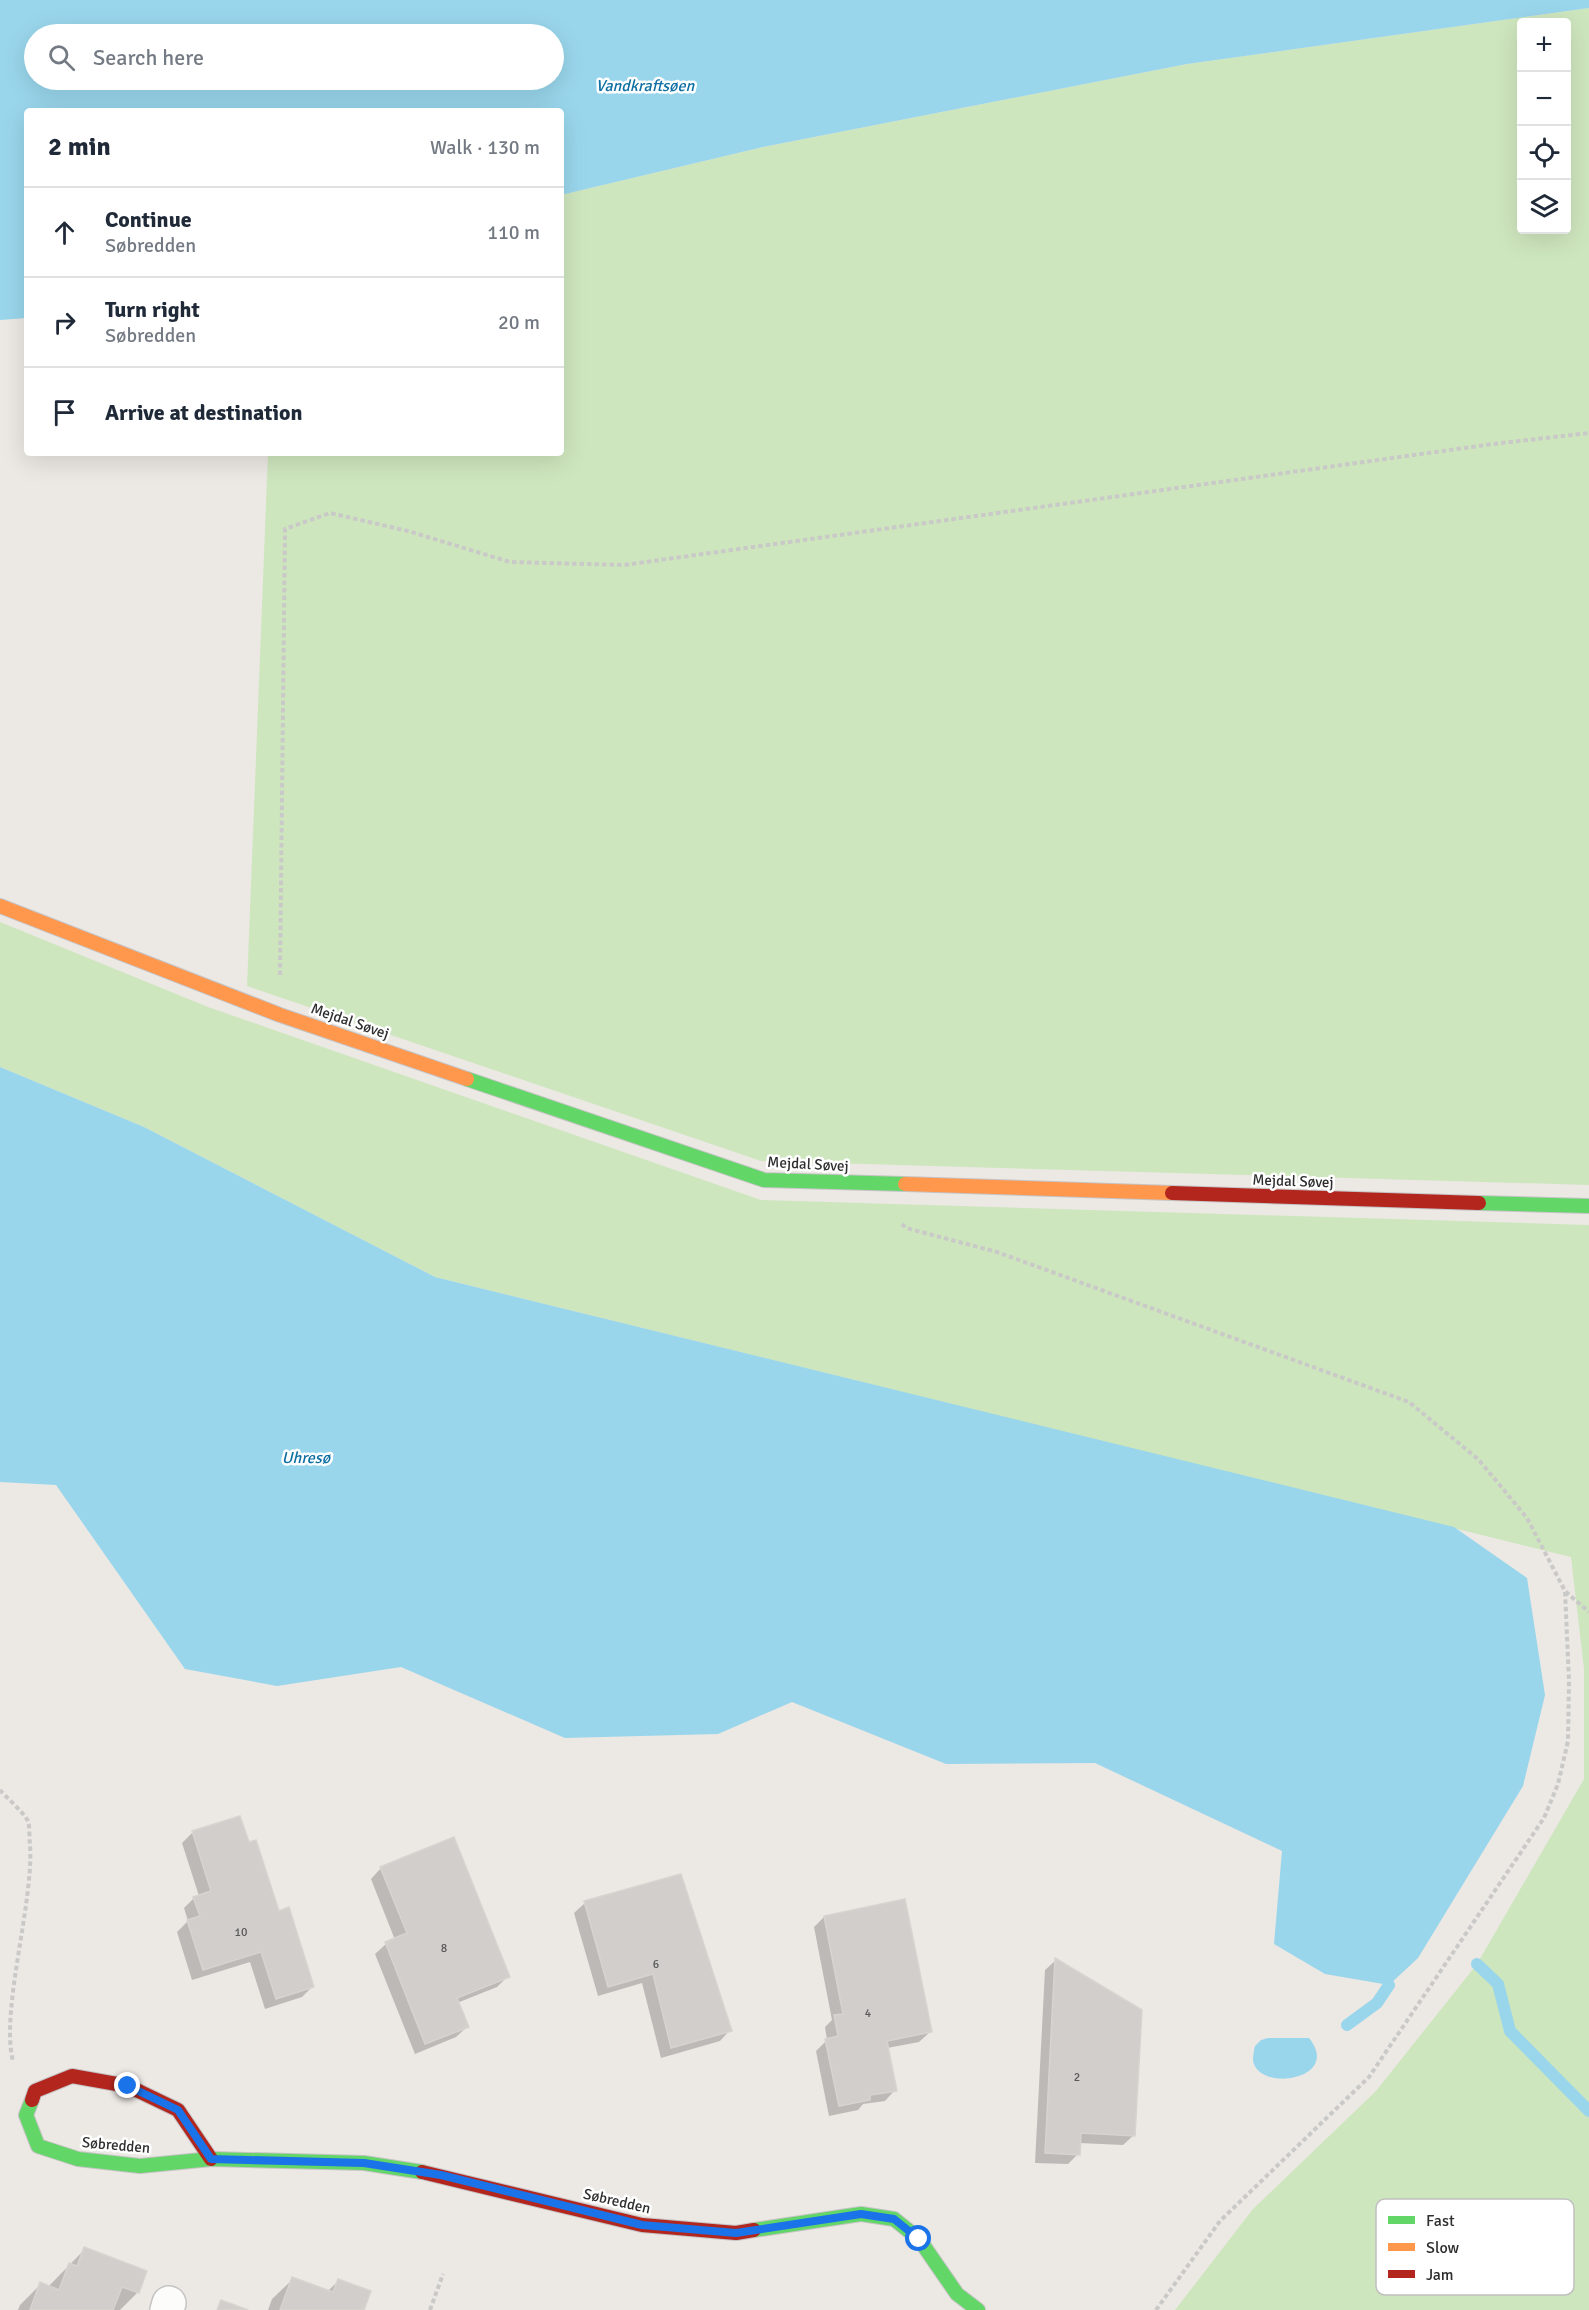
<!DOCTYPE html>
<meta charset="utf-8">
<style>
:root{--surface:#fff;--page:#f2f2f3;--text:#1f2937;--muted:#747a83;--line:#e0e1e3}
body{margin:0;font-family:Signika,sans-serif;background:var(--page);color:var(--text)}
.controls{position:absolute;right:18px;top:18px;display:grid;overflow:hidden;border-radius:6px;box-shadow:0 6px 24px #0002}
.controls button{width:54px;height:54px;display:grid;place-items:center;padding:0;border:0;border-bottom:2px solid var(--line);background:var(--surface);color:var(--text);font:30px sans-serif}
.stop{position:absolute;width:18px;height:18px;margin:-14px;border:4px solid #1a73e8;border-radius:50%;background:#fff}
.stop.end{background:#1a73e8;border-color:#fff;box-shadow:0 2px 6px #0008}
.list{margin:0;padding:0;list-style:none}
h2{display:flex;justify-content:space-between;align-items:center;height:78px;margin:0;padding:0 24px;font-size:26px}
h2 small{font-size:20px;font-weight:400;color:var(--muted)}
.list li{display:grid;grid-template-columns:39px 1fr auto;gap:18px;align-items:center;box-sizing:border-box;height:90px;padding:0 24px;border-top:2px solid var(--line)}
.list b{display:block;font-size:22px;white-space:nowrap}
.list p{margin:0;font-size:20px;white-space:nowrap;color:var(--muted)}
.list em{font-size:20px;font-style:normal;color:var(--muted)}
.icon{flex:none;width:33px;height:33px;fill:none;stroke:currentColor;stroke-width:2;stroke-linecap:round;stroke-linejoin:round}
.map{position:relative;flex:none;width:1589px;height:2310px;overflow:hidden}
.search{position:absolute;background:var(--surface);box-shadow:0 6px 24px #0002;left:24px;top:24px;width:540px;height:66px;display:flex;align-items:center;gap:15px;box-sizing:border-box;padding:0 21px;border-radius:33px;color:var(--muted);font-size:22px}
.panel{position:absolute;background:var(--surface);box-shadow:0 6px 24px #0002;left:24px;top:108px;width:540px;height:348px;border-radius:6px}
.map>svg:first-child{display:block}
</style>
<div class="map">
<svg width="1589" height="2310" viewBox="0 0 1589 2310">
<rect width="100%" height="100%" fill="#ece8e4"/>
<!-- green -->
<path fill="#cee6be" fill-rule="evenodd" d="M1589,8V1185L761,1161L247,986L268,453H561V195L763,147L1187,64ZM1522,22H1566V230H1522Z
M0,922L208,1007L761,1200L1589,1225V2310H1175L1253,2209L1376,2091L1477,1964L1584,1779V1669L1571,1557L435,1277L144,1127L0,1067Z"/>
<!-- water -->
<path fill="#99d6ec" fill-rule="evenodd" d="M0,0H1589V8L1187,64L763,147L561,195V111H27V318L0,320ZM34,34H554V80H34Z
M0,1067L144,1127L435,1277L1454,1527L1527,1578L1545,1695L1523,1786L1418,1958L1389,1985L1325,1974L1274,1944L1282,1851L1095,1763L946,1764L792,1702L718,1734L565,1738L401,1667L277,1686L185,1669L56,1485L0,1482Z
M1268,2038H1309C1343,2080 1257,2093 1253,2060C1253,2056 1254,2050 1255,2046L1261,2040Z"/>
<!-- shadow -->
<path fill="#0003" d="M193,1832L248,1844L313,1986L302,1997L265,2009L250,1962L192,1980L177,1932L188,1921L184,1908L194,1898L199,1896L182,1843Z
M381,1868L508,1976L497,1987L457,2003L467,2027L456,2037L415,2054L375,1954L386,1944L395,1940L371,1879Z
M585,1903L730,2030L720,2041L661,2058L642,1983L598,1996L574,1913Z
M824,1917L930,2032L919,2042L887,2048L895,2090L885,2101L863,2104L858,2110L829,2116L816,2051L827,2040L825,2027L832,2020L814,1927Z
M1056,1960L1134,2135L1123,2145L1079,2143L1078,2154L1068,2164L1035,2163L1045,1970Z
M85,2249L138,2292L120,2310H18L20,2305L41,2284L48,2287Z
M293,2279L327,2292L338,2281L362,2310H268L272,2299Z"/>
<g fill="none" stroke-linecap="round" stroke-linejoin="round">
<!-- stream -->
<path stroke="#99d6ec" stroke-width="12" d="M1477,1964L1498,1984L1510,2031L1589,2111
M1347,2025L1377,2003L1389,1985"/>
</g>
<!-- building -->
<path fill="#d1cecb" stroke="#d7d4d0" stroke-width="1.5" d="M240,1816L249,1842L256,1840L279,1911L289,1907L314,1987L276,1999L261,1952L203,1970L187,1920L200,1916L193,1897L211,1891L192,1831Z
M454,1837L510,1977L457,1998L469,2027L425,2044L385,1942L407,1933L380,1867Z
M681,1874L732,2031L671,2048L653,1974L608,1987L584,1901Z
M905,1899L932,2032L887,2041L897,2091L870,2095V2100L839,2106L825,2039L838,2036L834,2015L843,2014L824,1916Z
M1055,1958L1142,2010L1135,2136L1081,2133L1080,2155L1045,2153Z
M84,2247L147,2271L139,2293L122,2287L113,2310H30L40,2282L59,2290L69,2263L77,2266Z
M292,2277L333,2292L338,2279L371,2291L364,2310H280Z
M221,2300L248,2310H217Z"/>
<g fill="none" stroke-linecap="round" stroke-linejoin="round">
<defs>
<path id="street" d="M167,2310L169,2303"/>
<path id="fast" d="M467,1079L764,1180L905,1184
M1479,1203L1589,1206
M32,2100L26,2115L38,2146L78,2159L140,2166L211,2159L364,2163L422,2172
M754,2230L861,2214L894,2219L919,2239L957,2294L978,2310"/>
<path id="slow" d="M0,906L280,1015L467,1079
M905,1184L1172,1193"/>
<path id="jam" d="M1172,1193L1479,1203
M32,2100L35,2091L72,2076L128,2086L178,2110L211,2159
M422,2172L642,2225L736,2233L754,2230"/>
</defs>
<!-- street casing -->
<use href="#street" stroke="#c5c4c5" stroke-width="36"/>
<!-- fast casing -->
<use href="#fast" stroke="#c5c4c5" stroke-width="16"/>
<!-- slow casing -->
<use href="#slow" stroke="#c5c4c5" stroke-width="16"/>
<!-- jam casing -->
<use href="#jam" stroke="#c5c4c5" stroke-width="16"/>
<!-- path -->
<path stroke="#c9c9c8" stroke-width="4" stroke-dasharray="4.5 3" stroke-linecap="butt" d="M280,975L285,529L330,513L408,531L510,562L624,565L1493,444L1589,433
M902,1224L906,1228L997,1252L1409,1402L1479,1460L1527,1518L1565,1591L1589,1612
M0,1790C7,1798 23,1812 28,1821C30,1827 29,1837 30,1844C34,1903 0,2011 13,2061
M430,2310L443,2274
M1156,2310L1220,2221L1369,2077L1544,1818L1558,1784L1568,1741L1569,1681L1565,1591"/>
<!-- street -->
<use href="#street" stroke="#fcfcfb" stroke-width="33"/>
<!-- fast -->
<use href="#fast" stroke="#63d668" stroke-width="14"/>
<!-- slow -->
<use href="#slow" stroke="#ff974d" stroke-width="14"/>
<!-- jam -->
<use href="#jam" stroke="#b3261e" stroke-width="14"/>
</g>
<g fill="none" stroke-linecap="round" stroke-linejoin="round">
<!-- route -->
<path stroke="#1a73e8" stroke-width="8" d="M128,2086L178,2110L211,2159L364,2163L441,2175L642,2225L736,2233L861,2214L894,2219L919,2239"/>
</g>
<g text-anchor="middle" dominant-baseline="central" stroke-width="5" stroke-linejoin="round" paint-order="stroke">
<!-- number labels -->
<g font-size="12" fill="#585857">
<text x="241" y="1932">10</text>
<text x="444" y="1948">8</text>
<text x="656" y="1964">6</text>
<text x="868" y="2013">4</text>
<text x="1077" y="2077">2</text>
</g>
<!-- street labels -->
<g font-size="15" fill="#2e2e2e" stroke="#fff">
<text transform="translate(350 1021) rotate(19)">Mejdal Søvej</text>
<text transform="translate(808 1164) rotate(3)">Mejdal Søvej</text>
<text transform="translate(1293 1181) rotate(2)">Mejdal Søvej</text>
<text transform="translate(116 2145) rotate(5)">Søbredden</text>
<text transform="translate(617 2201) rotate(13)">Søbredden</text>
</g>
<!-- water labels -->
<g font-size="16" font-style="italic" fill="#0d6fa3" stroke="#fff">
<text x="645" y="86">Vandkraftsøen</text>
<text x="306" y="1458">Uhresø</text>
</g>
</g>
<!-- legend -->
<rect x="1376" y="2199" width="198" height="96" rx="9" fill="#fff" stroke="#c0c0c0" stroke-width="1.5"/>
<rect x="1388" y="2216" width="27" height="8" fill="#63d668"/>
<rect x="1388" y="2243" width="27" height="8" fill="#ff974d"/>
<rect x="1388" y="2270" width="27" height="8" fill="#b3261e"/>
<g font-size="16" fill="#2e2e2e">
<text x="1426" y="2226">Fast</text>
<text x="1426" y="2253">Slow</text>
<text x="1426" y="2280">Jam</text>
</g>
</svg>
<div class="controls">
<button>+</button>
<button>−</button>
<button><svg class="icon" aria-label="locate" viewBox="0 0 24 24"><circle cx="12" cy="12" r="6"/><path d="M12 2v4M12 18v4M2 12h4M18 12h4"/></svg></button>
<button><svg class="icon" aria-label="layers" viewBox="0 0 24 24"><path d="M12 4l9 5-9 5-9-5zM3 14l9 5 9-5"/></svg></button>
</div>
<div class="stop" style="left:919px;top:2239px"></div>
<div class="stop end" style="left:128px;top:2086px"></div>
<div class="search"><svg class="icon" aria-label="search" viewBox="0 0 24 24"><circle cx="10" cy="10" r="6"/><path d="M15 15l6 6"/></svg>Search here</div>
<section class="panel">
<h2>2 min<small>Walk · 130 m</small></h2>
<ul class="list">
<li><svg class="icon" aria-label="ahead" viewBox="0 0 24 24"><path d="M12 20V5M6 11l6-6 6 6"/></svg><div><b>Continue</b><p>Søbredden</p></div><em>110 m</em></li>
<li><svg class="icon" aria-label="right" viewBox="0 0 24 24"><path d="M7 20v-9h11M14 6l5 5-5 5"/></svg><div><b>Turn right</b><p>Søbredden</p></div><em>20 m</em></li>
<li><svg class="icon" aria-label="arrive" viewBox="0 0 24 24"><path d="M6 21V4h12l-3 4 3 4H6"/></svg><div><b>Arrive at destination</b></div></li>
</ul>
</section>
</div>
